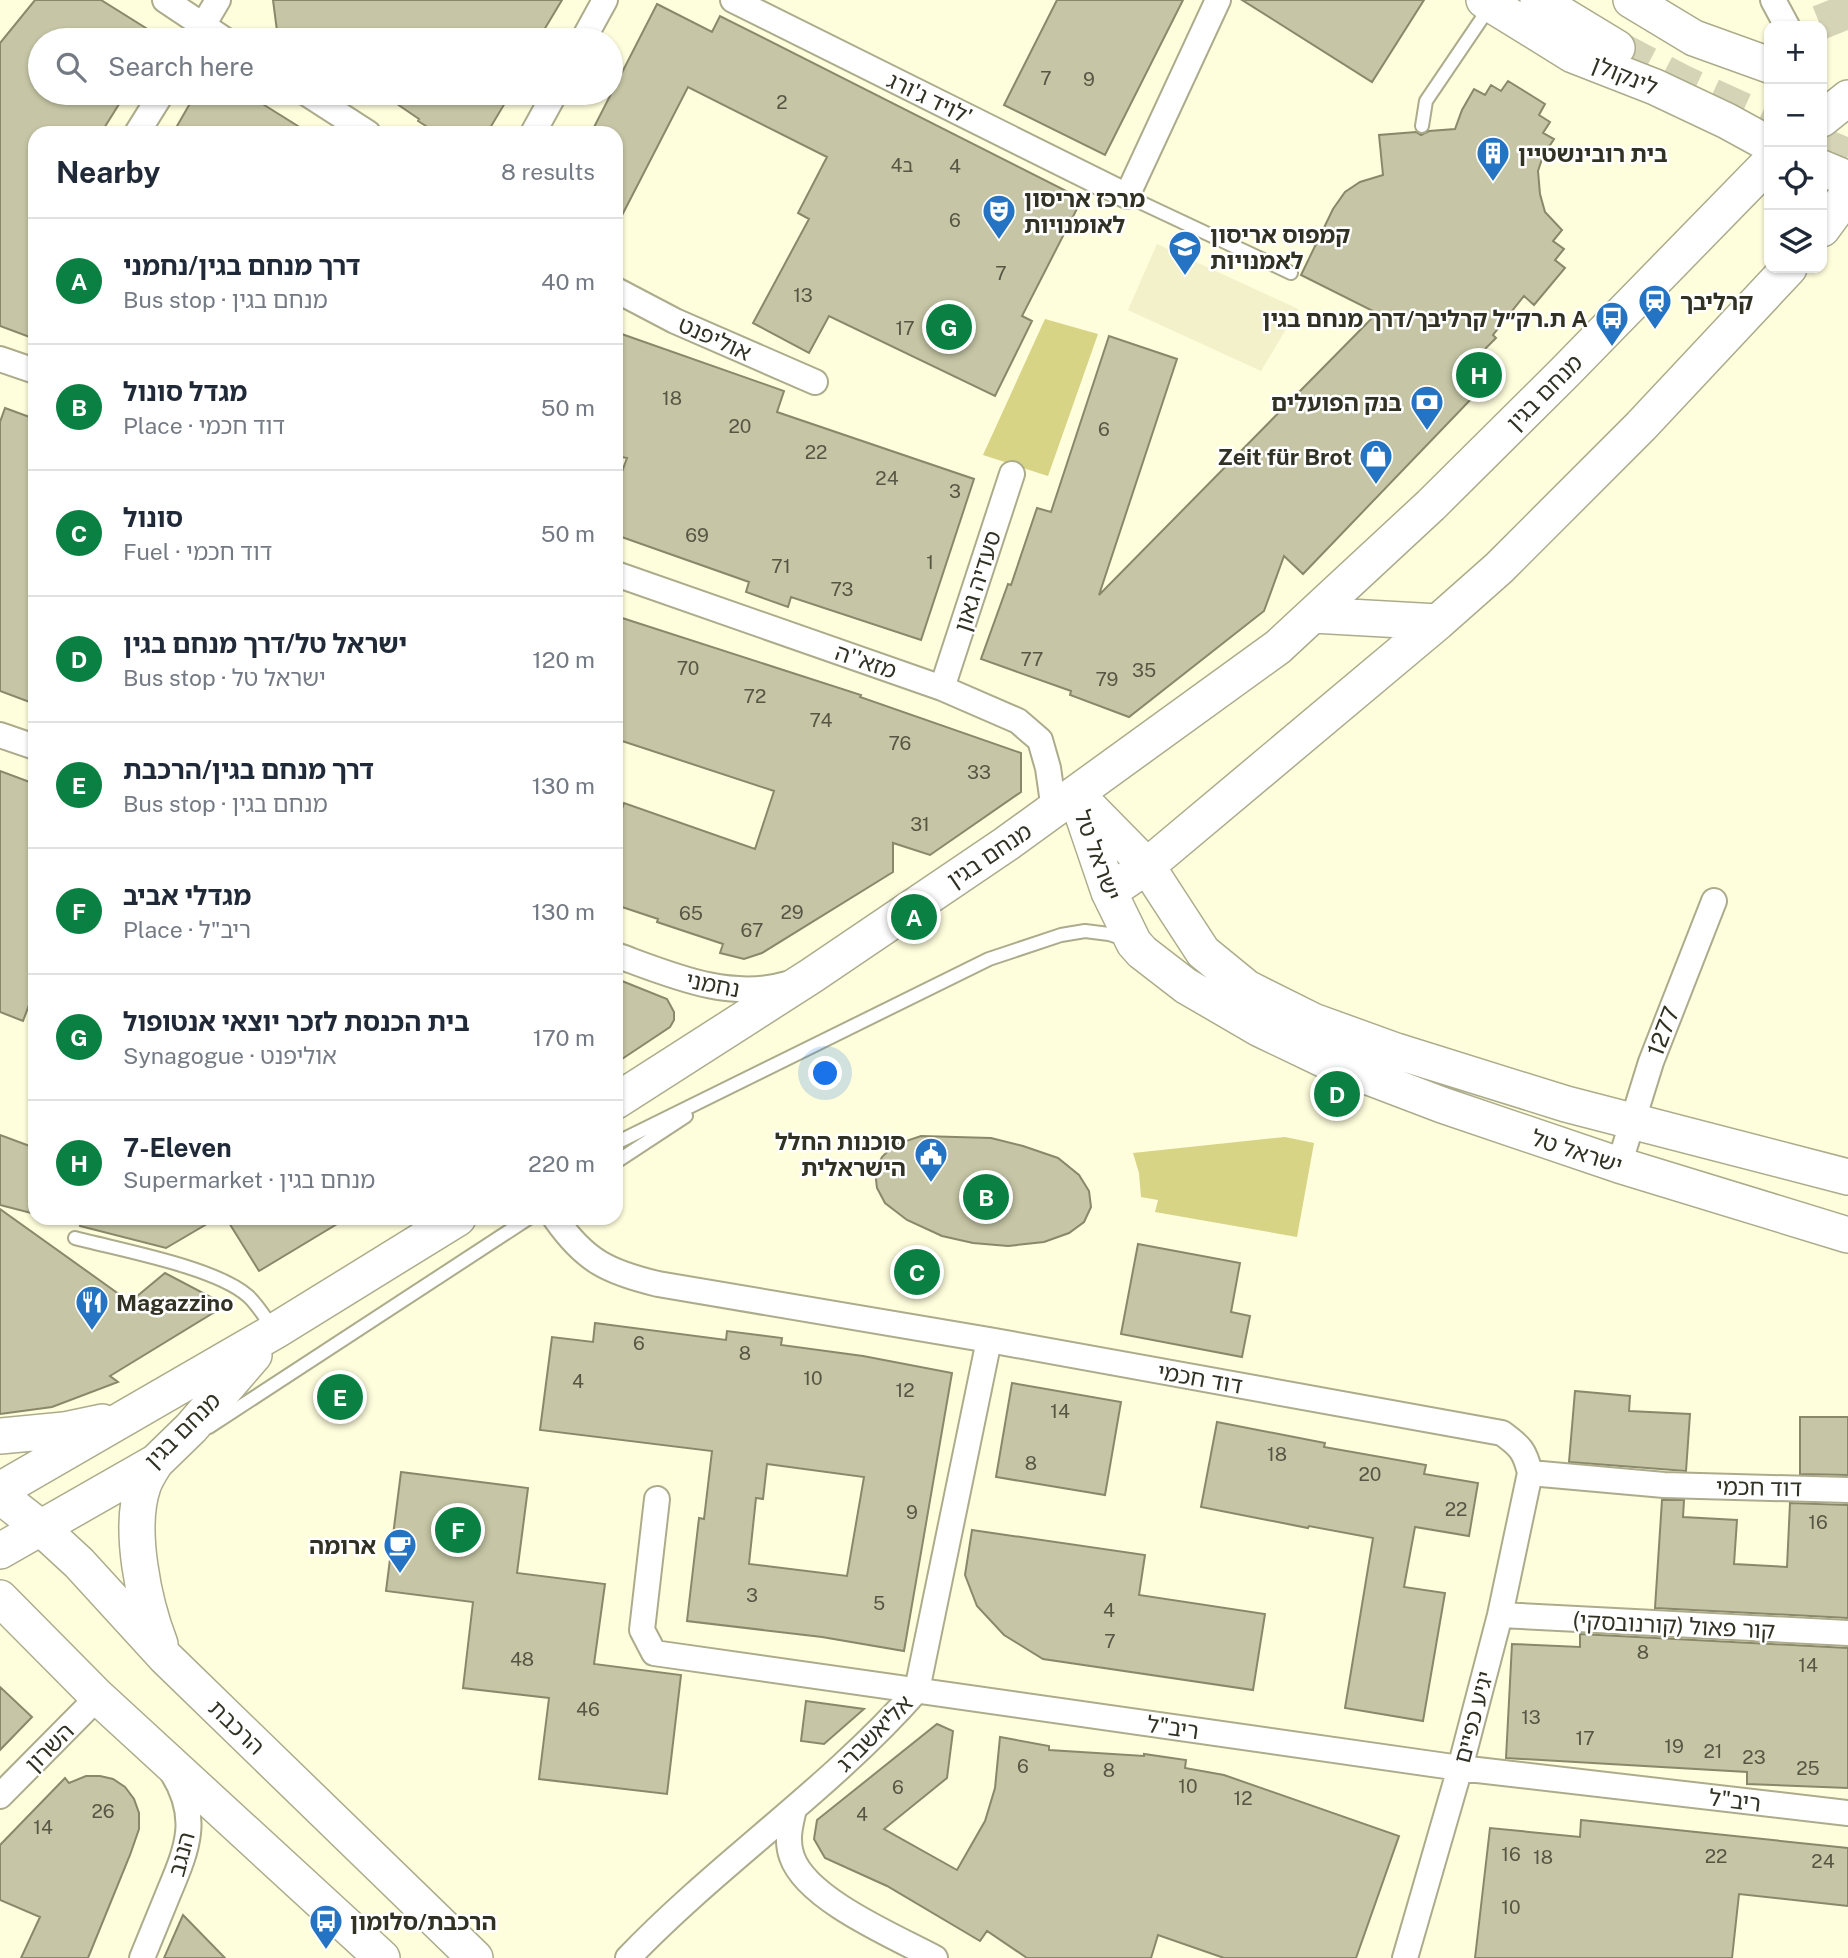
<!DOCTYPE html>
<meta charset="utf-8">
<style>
:root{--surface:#fff;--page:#f2f2f3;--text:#1f2937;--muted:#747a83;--line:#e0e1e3;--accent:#0b8043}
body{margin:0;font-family:"Public Sans","Noto Sans Hebrew",sans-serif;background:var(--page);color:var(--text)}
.controls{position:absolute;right:21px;top:21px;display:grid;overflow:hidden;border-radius:14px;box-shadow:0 2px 5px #0004}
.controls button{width:63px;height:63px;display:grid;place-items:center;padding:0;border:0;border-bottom:2px solid var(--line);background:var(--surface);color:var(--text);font:35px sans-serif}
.you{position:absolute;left:826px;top:1074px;width:24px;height:24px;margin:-18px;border:5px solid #fff;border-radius:50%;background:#1a73e8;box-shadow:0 0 0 10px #1a73e833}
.badge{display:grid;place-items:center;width:46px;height:46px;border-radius:50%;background:var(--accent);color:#fff;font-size:23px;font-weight:700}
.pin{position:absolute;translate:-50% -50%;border:4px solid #fff;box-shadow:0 2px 7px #0006}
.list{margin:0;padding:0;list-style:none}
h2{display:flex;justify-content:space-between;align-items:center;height:91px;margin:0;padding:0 28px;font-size:30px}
h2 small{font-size:23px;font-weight:400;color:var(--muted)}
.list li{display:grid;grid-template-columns:46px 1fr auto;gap:21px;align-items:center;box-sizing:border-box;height:126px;padding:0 28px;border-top:2px solid var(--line)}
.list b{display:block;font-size:26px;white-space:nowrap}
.list p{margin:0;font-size:23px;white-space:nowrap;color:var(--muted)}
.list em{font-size:23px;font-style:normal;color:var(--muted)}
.icon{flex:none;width:38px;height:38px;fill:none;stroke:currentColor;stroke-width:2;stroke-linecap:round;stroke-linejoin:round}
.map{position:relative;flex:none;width:1848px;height:1958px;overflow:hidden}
.search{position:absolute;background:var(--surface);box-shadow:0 2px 5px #0004;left:28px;top:28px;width:595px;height:77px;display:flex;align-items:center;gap:18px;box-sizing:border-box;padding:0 24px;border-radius:38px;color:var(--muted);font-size:26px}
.panel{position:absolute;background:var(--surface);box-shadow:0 2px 5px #0004;left:28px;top:126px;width:595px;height:1099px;border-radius:21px}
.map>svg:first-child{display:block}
</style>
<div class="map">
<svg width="1848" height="1958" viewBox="0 0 1848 1958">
<rect width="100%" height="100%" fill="#fefddc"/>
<!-- built -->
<path fill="#f2f1ca" d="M1157,244L1298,309L1261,371L1128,310Z"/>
<!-- green -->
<path fill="#d7d485" d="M1045,319L1098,334L1048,476L983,455Z
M1285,1137L1314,1143L1297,1237L1155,1212L1158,1200L1141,1197L1139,1173L1133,1153Z"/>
<!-- building -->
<path fill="#c6c6a6" stroke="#89886b" stroke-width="2" fill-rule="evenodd" d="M35,0H101L165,40H40V93H126L101,133H35V339L0,326V43Z
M273,0H562L538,40H296L277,31Z
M1057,0H1183L1105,155L1004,105Z
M1242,0H1424L1372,82Z
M657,4L712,32L720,16L1082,199L1022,316L1032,321L995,396L829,316L809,353L753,323L809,219L798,213L827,157L688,87L616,227V133H591Z
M1508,81L1545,104L1539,115L1550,122L1543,133L1554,139L1543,156L1538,171L1540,194L1545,212L1562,230L1553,241L1564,249L1555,260L1565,268L1534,305L1524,296L1493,335L1496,338L1480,354L1498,371L1303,574L1284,556L1264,611L1129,717L1070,695L1071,691L981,659L1008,584L1011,585L1037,508L1051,512L1109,336L1177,359L1099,595L1377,313L1301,275L1333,209L1345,192L1360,182L1383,175L1379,135L1416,132L1421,135L1429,131L1455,129L1462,110L1474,89L1485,95L1491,85L1501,91Z
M196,93H245L309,133H173Z
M381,93H511L487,133H437L418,121L419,119Z
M616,332L784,391L777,412L974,479L921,640L791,597L788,607L746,592L749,582L616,535V488L627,458L616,456Z
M5,408L35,419V704L0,691V422Z
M616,616L861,695L860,697L1021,753V792L930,855L893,843V872L762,953L744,959L720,953L723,944L657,922L658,919L616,905V827L624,803L755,849L774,791L616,739Z
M0,771L35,784V989L23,1021L0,1012Z
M622,981L667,999L674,1012V1020L670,1027L616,1063V996Z
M0,1135L35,1148V1214L0,1205Z
M921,1136L991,1138L1023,1146L1058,1158L1079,1175L1089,1191L1091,1207L1084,1222L1069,1233L1044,1242L1008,1246L973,1243L942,1236L907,1220L885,1203L877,1188L875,1171L882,1157L894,1145Z
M0,1209L130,1302L165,1273L226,1305L110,1376L118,1382L52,1407L0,1414Z
M81,1218H217L166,1248L80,1226Z
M226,1218H347L259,1271Z
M1138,1244L1240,1263L1231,1312L1250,1316L1242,1357L1121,1334Z
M595,1323L726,1340L727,1331L782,1338L781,1345L863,1356L952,1373L904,1651L822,1637L687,1621L699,1518L704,1519L712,1451L540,1430L552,1337L593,1342ZM767,1464L864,1477L847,1576L749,1564L756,1498L763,1499Z
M1012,1383L1121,1402L1105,1495L996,1477Z
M1575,1391L1630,1396L1629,1411L1690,1414L1686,1471L1569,1462Z
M1800,1417H1848V1475L1800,1474Z
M1217,1422L1325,1443L1324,1447L1426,1465L1424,1474L1478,1483L1469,1536L1415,1527L1404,1587L1445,1593L1423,1721L1345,1708L1373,1538L1309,1526L1308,1528L1201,1507Z
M401,1472L528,1488L517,1573L605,1584L594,1664L681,1675L667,1794L539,1779L549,1698L463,1688L473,1602L386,1591Z
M1662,1500H1684L1683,1517L1737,1520L1734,1564L1787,1567L1790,1503L1848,1505V1618L1655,1608Z
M972,1530L1145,1555L1139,1595L1265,1614L1253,1690L1043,1659L1004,1635L977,1606L965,1575Z
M1580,1634L1848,1648V1788L1747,1784V1772L1506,1758L1512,1644L1580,1647Z
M0,1687L32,1717L0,1750Z
M806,1701L864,1709L824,1744L801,1741Z
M937,1724L953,1731L947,1778L884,1829L957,1870L985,1821L995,1788L1000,1737L1049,1746V1750L1144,1756V1754L1186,1760L1185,1768L1224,1775L1399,1836L1356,1958H1224L1158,1935L1151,1958H1027L987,1931L980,1941L887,1886L825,1858L814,1839L817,1820Z
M86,1776H100L113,1779L125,1787L134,1799L139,1813V1829L130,1855L88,1958H21L40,1917L0,1900V1845L65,1778L69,1783Z
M1581,1820L1848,1848V1906L1739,1894L1732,1958H1475L1490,1828L1580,1837Z
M183,1915L225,1958H164Z"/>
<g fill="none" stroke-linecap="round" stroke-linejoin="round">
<!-- secondary-tunnel -->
<path stroke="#d5d4b7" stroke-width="35" stroke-dasharray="35 18" stroke-linecap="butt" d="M1829,0L1848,48
M1617,48L1684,83L1769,122
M1822,145L1848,156"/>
<defs>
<path id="lane" d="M1422,126L1426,101L1491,5
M1127,196L1291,273
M616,1143L989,959L1061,935L1085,931L1109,934L1124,939
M616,1162L686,1116
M75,1238C120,1250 215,1267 248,1296C258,1305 266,1319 274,1330
M209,1427L529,1218"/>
<path id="street" d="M165,0L225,40
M733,0L1127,196L1218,0
M1773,0L1787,26
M195,39L218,0
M583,40L605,0
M306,93L368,133
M137,133L162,93
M533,133L555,93
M616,290L675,321L815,382
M0,359L35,371
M616,574L942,688L1018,721L1040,740L1048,768L1054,810
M942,688L1012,474
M0,735L35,747
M616,955C671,975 729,1001 787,984
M1619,1165L1651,1062L1714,901
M555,1218C585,1261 608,1272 658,1284L989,1340L1502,1433C1520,1446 1525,1451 1530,1473L1500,1615L1460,1768L1405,1958
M1530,1473L1664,1485L1848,1490
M657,1499L642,1630L654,1653L1460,1768L1848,1813
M1500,1615L1848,1633
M0,1796L98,1697
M794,1809C790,1825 786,1841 792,1857C807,1900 896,1937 935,1958
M142,1958C151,1936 160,1914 169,1892C188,1847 200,1817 172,1772
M628,1958C719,1863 830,1789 917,1690L989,1340"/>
<path id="secondary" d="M1484,0L1573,55L1655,87L1727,121L1769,144
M1538,0L1617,48
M1631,0L1694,38L1769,65
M1822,119L1848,98
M1822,168L1848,179
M1822,229L1848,194
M1313,615L1438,622
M1076,795L1109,892L1134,943L1142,952L1186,986L1260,1029L1329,1062L1442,1105L1619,1165L1848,1235
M1083,801L1147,866L1203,952L1247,988L1313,1021L1396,1051L1566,1104L1848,1177
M1109,892L1147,866L1438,622L1499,568L1641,426L1789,268
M616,1101L811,976L1006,844L1278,647L1431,505L1565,372L1769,163
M0,1436L64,1430L102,1422
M156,1462C151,1470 146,1477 143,1486C128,1529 144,1603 160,1644
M0,1490L275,1331L458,1218
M0,1496L41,1528L79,1563L165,1657L475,1958
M0,1551L156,1462L191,1428L254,1355
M0,1598L98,1697L382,1958"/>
</defs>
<!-- lane casing -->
<use href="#lane" stroke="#acac8d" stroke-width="16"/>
<!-- street casing -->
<use href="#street" stroke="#acac8d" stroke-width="28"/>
<!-- secondary casing -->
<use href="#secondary" stroke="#acac8d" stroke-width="38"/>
<!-- lane -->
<use href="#lane" stroke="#fff" stroke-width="12"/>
<!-- street -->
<use href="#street" stroke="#fff" stroke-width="24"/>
<!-- secondary -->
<use href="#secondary" stroke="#fff" stroke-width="35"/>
</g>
<!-- icons -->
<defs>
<symbol id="building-pin" viewBox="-11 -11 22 30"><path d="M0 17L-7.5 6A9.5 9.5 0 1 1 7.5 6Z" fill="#2474c3" stroke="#fff"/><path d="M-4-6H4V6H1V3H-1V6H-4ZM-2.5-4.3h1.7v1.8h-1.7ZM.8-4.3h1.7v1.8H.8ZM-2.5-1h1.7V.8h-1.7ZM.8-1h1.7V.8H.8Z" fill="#fff"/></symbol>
<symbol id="theatre-pin" viewBox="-11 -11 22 30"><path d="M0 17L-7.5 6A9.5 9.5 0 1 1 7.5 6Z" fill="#2474c3" stroke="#fff"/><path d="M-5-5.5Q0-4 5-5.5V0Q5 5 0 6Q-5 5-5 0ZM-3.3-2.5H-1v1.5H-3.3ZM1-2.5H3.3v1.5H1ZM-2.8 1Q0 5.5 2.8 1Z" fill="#fff"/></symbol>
<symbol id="school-pin" viewBox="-11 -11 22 30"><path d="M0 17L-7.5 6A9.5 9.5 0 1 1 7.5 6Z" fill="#2474c3" stroke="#fff"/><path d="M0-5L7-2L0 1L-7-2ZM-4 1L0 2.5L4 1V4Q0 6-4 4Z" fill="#fff"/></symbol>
<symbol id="station-pin" viewBox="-11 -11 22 30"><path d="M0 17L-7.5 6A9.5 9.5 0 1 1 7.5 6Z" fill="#2474c3" stroke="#fff"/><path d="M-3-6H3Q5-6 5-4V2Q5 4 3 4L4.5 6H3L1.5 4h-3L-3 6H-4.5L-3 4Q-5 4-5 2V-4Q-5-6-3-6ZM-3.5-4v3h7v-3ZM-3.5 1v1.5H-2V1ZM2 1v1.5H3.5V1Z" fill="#fff"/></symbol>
<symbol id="bus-pin" viewBox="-11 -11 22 30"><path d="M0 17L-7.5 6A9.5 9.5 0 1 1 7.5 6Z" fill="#2474c3" stroke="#fff"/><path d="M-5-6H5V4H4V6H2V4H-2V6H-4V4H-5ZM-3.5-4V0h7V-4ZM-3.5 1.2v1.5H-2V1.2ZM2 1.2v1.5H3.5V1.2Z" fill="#fff"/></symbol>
<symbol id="bank-pin" viewBox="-11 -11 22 30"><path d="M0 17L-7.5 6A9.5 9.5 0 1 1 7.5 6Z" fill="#2474c3" stroke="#fff"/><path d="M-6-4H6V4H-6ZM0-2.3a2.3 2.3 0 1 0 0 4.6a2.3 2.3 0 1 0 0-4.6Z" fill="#fff"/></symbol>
<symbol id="shop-pin" viewBox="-11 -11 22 30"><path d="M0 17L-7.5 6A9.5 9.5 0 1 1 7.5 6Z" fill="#2474c3" stroke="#fff"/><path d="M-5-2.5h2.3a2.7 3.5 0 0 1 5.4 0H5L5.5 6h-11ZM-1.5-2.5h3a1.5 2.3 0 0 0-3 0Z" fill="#fff"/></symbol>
<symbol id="civic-pin" viewBox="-11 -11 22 30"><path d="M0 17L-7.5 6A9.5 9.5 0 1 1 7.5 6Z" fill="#2474c3" stroke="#fff"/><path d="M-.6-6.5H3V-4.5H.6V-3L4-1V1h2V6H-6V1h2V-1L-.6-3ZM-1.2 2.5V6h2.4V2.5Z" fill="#fff"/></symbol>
<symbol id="restaurant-pin" viewBox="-11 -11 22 30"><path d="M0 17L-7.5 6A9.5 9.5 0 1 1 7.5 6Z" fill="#2474c3" stroke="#fff"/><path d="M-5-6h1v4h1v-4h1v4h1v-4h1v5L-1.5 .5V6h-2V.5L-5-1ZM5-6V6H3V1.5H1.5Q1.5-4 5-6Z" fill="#fff"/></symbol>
<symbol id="cafe-pin" viewBox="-11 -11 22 30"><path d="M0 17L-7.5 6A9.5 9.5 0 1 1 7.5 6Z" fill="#2474c3" stroke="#fff"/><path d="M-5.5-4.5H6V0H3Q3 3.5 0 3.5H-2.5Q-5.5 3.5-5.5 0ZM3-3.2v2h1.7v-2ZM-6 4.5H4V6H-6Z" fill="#fff"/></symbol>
</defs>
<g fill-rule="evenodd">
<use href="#building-pin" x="1474" y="134" width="38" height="52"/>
<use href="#theatre-pin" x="980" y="192" width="38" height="52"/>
<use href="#school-pin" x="1166" y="228" width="38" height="52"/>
<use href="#station-pin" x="1636" y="282" width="38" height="52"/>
<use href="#bus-pin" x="1593" y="299" width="38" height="52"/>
<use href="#bank-pin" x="1408" y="383" width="38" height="52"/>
<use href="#shop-pin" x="1357" y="437" width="38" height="52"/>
<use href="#civic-pin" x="912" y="1135" width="38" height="52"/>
<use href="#restaurant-pin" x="73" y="1283" width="38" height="52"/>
<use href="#cafe-pin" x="381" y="1526" width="38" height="52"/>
<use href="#bus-pin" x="307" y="1902" width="38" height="52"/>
</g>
<g text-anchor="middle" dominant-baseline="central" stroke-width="5" stroke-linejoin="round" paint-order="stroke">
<!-- number labels -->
<g font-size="19" fill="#565644">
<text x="1046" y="78">7</text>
<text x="1089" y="79">9</text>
<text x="782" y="102">2</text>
<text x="902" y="165">4ב</text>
<text x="955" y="166">4</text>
<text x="955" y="220">6</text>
<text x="1001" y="273">7</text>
<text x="803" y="295">13</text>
<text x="905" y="328">17</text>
<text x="672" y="398">18</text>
<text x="740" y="426">20</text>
<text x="1104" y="429">6</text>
<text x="816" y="452">22</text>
<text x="887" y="478">24</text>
<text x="955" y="491">3</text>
<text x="697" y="535">69</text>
<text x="930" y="562">1</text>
<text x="781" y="566">71</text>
<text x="842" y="589">73</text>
<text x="1032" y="659">77</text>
<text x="688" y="668">70</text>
<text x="1144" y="670">35</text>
<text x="1107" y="679">79</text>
<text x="755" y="696">72</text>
<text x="821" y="720">74</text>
<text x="900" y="743">76</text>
<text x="979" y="772">33</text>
<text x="920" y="824">31</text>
<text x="792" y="912">29</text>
<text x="691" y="913">65</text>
<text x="752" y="930">67</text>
<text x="639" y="1343">6</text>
<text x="745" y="1353">8</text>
<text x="813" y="1378">10</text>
<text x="578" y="1381">4</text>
<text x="905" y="1390">12</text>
<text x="1060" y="1411">14</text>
<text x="1277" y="1454">18</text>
<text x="1031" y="1463">8</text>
<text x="1370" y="1474">20</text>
<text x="1456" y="1509">22</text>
<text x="912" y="1512">9</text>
<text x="1818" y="1522">16</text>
<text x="752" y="1595">3</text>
<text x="879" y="1603">5</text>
<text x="1109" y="1610">4</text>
<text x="1110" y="1641">7</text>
<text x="1643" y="1652">8</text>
<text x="522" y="1659">48</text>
<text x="1808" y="1665">14</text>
<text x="588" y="1709">46</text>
<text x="1531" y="1717">13</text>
<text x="1585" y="1738">17</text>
<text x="1674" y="1746">19</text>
<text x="1713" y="1751">21</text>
<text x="1754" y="1757">23</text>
<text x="1023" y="1766">6</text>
<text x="1808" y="1768">25</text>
<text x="1109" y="1770">8</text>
<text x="1188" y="1786">10</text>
<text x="898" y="1787">6</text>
<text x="1243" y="1798">12</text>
<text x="103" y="1811">26</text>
<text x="862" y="1814">4</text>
<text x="43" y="1827">14</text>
<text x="1511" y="1854">16</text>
<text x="1716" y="1856">22</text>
<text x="1543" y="1857">18</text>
<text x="1823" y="1861">24</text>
<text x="1511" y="1907">10</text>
</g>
<!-- street labels -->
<g font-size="23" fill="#313124" stroke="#fff">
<text transform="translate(1625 75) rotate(22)">לינקולן</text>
<text transform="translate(930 98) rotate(26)">לויד ג'ורג'</text>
<text transform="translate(715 338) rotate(24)">אוליפנט</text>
<text transform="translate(1544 392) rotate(-45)">מנחם בגין</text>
<text transform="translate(977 581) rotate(-72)">סעדיה גאון</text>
<text transform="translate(866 661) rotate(19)">מזא''ה</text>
<text transform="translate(989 855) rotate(-34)">מנחם בגין</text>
<text transform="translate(1098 855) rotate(70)">ישראל טל</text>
<text transform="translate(713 984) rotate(11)">נחמני</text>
<text transform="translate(1663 1031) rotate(-69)">1277</text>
<text transform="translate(1577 1151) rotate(18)">ישראל טל</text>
<text transform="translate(1200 1378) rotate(10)">דוד חכמי</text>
<text transform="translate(182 1430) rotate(-45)">מנחם בגין</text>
<text transform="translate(1759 1487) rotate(1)">דוד חכמי</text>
<text transform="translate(1674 1625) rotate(3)">קור פאול (קורנובסקי)</text>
<text transform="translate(1473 1717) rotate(-75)">יגיע כפיים</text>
<text transform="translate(237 1727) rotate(44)">הרכבת</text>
<text transform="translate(1173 1727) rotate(8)">ריב"ל</text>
<text transform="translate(874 1733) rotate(-45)">אליאשברג</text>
<text transform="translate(49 1747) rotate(-45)">השרון</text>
<text transform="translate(1735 1800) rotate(7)">ריב"ל</text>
<text transform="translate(181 1854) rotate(-75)">הנגב</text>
</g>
<!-- poi labels -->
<g font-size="23" font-weight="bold" fill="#313124" stroke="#fff" text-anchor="start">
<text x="1518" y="153">בית רובינשטיין</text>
<text x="1024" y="198">מרכז אריסון<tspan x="1024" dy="26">לאומנויות</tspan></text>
<text x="1210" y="234">קמפוס אריסון<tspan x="1210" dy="26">לאמנויות</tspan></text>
<text x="1680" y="301">קרליבך</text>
<text x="1588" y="318" text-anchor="end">ת.רק״ל קרליבך/דרך מנחם בגין A</text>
<text x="1402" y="402" text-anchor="end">בנק הפועלים</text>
<text x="1352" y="456" text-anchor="end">Zeit für Brot</text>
<text x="906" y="1141" text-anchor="end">סוכנות החלל<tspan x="906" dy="26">הישראלית</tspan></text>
<text x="116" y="1302">Magazzino</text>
<text x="376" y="1545" text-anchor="end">ארומה</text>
<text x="350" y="1921">הרכבת/סלומון</text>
</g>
</g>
</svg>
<div class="controls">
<button>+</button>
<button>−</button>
<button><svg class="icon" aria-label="locate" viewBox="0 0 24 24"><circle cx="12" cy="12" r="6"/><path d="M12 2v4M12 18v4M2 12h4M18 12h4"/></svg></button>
<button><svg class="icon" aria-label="layers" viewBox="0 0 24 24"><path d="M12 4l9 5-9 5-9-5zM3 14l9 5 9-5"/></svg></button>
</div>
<div class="you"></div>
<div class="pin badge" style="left:914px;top:917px">A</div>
<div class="pin badge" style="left:986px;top:1197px">B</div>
<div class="pin badge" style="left:917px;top:1272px">C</div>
<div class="pin badge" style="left:1337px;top:1094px">D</div>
<div class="pin badge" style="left:340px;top:1397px">E</div>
<div class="pin badge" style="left:458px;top:1530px">F</div>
<div class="pin badge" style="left:949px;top:327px">G</div>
<div class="pin badge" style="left:1479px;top:375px">H</div>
<div class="search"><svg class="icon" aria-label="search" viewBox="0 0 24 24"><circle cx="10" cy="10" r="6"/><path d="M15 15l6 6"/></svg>Search here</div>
<section class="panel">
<h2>Nearby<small>8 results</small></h2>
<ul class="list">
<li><span class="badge">A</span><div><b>דרך מנחם בגין/נחמני</b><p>Bus stop · מנחם בגין</p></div><em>40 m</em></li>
<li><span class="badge">B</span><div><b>מגדל סונול</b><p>Place · דוד חכמי</p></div><em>50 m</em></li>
<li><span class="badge">C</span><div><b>סונול</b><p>Fuel · דוד חכמי</p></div><em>50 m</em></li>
<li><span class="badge">D</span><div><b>ישראל טל/דרך מנחם בגין</b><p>Bus stop · ישראל טל</p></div><em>120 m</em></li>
<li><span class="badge">E</span><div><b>דרך מנחם בגין/הרכבת</b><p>Bus stop · מנחם בגין</p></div><em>130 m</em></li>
<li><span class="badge">F</span><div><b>מגדלי אביב</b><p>Place · ריב&quot;ל</p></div><em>130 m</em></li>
<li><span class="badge">G</span><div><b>בית הכנסת לזכר יוצאי אנטופול</b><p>Synagogue · אוליפנט</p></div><em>170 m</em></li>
<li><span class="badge">H</span><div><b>7-Eleven</b><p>Supermarket · מנחם בגין</p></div><em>220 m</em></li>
</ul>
</section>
</div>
